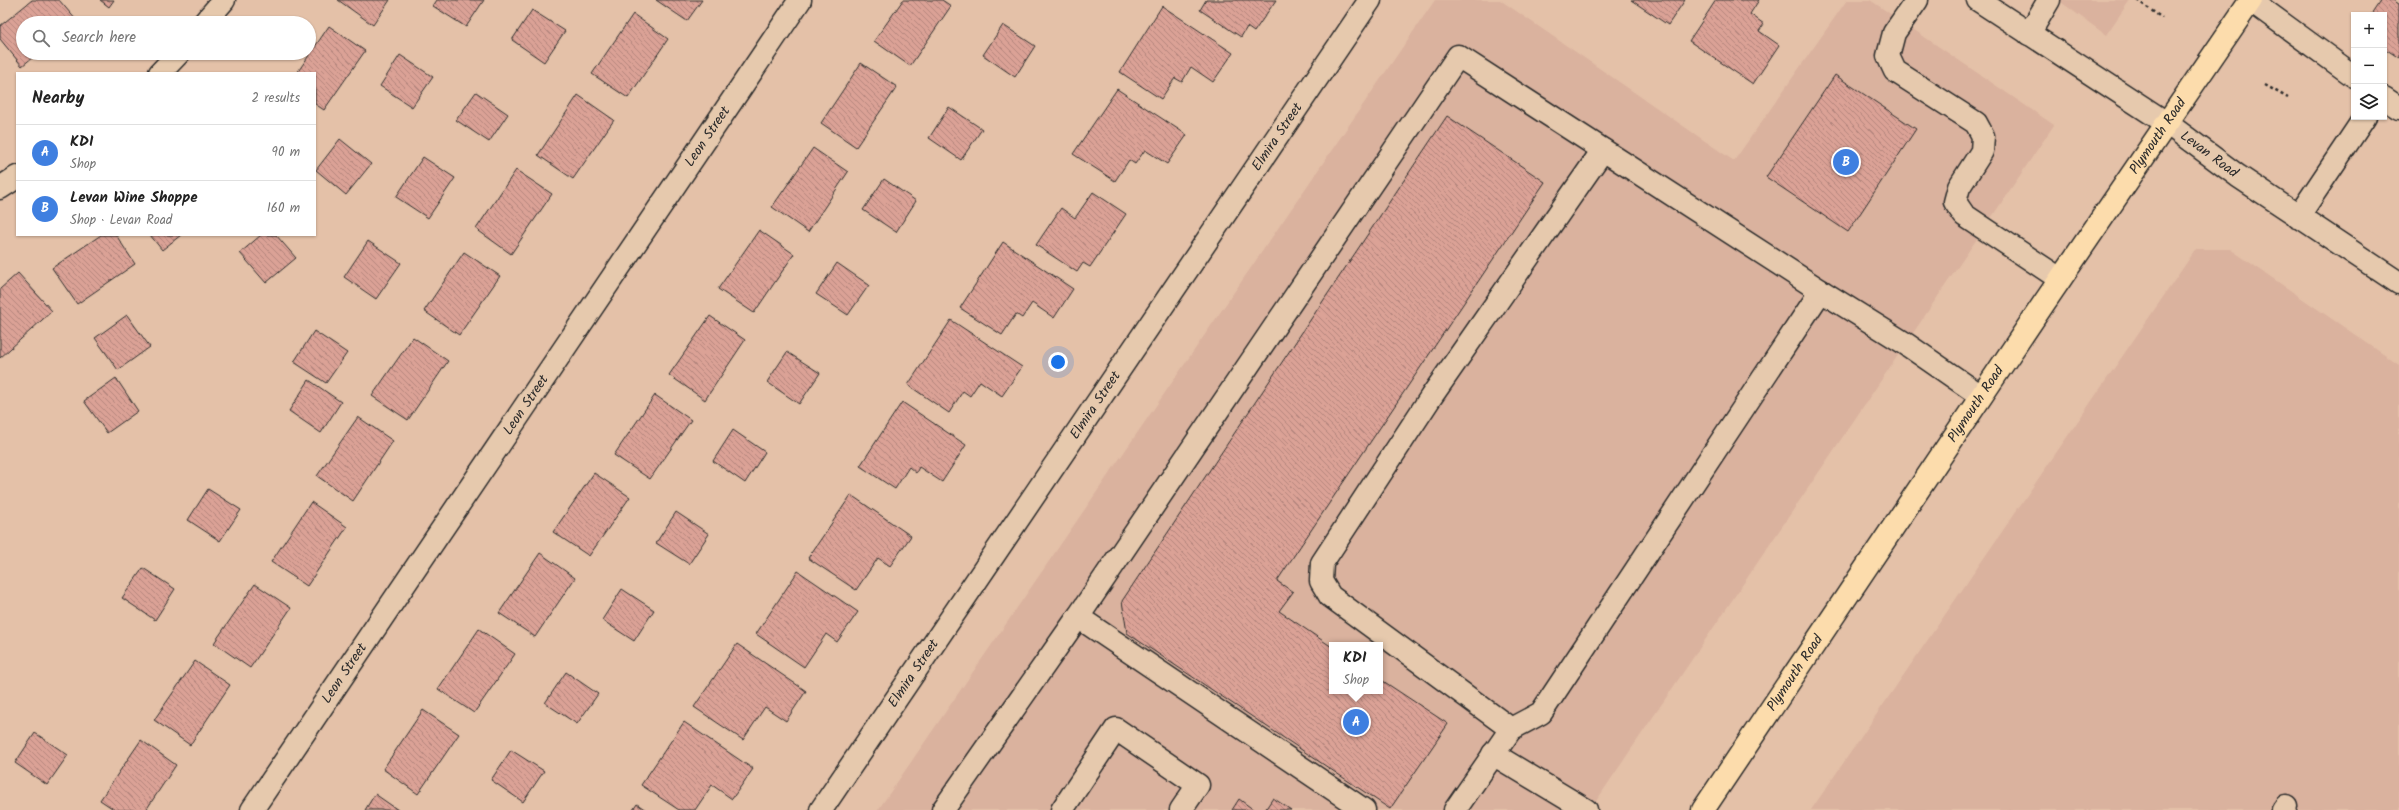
<!DOCTYPE html>
<meta charset="utf-8">
<style>
:root{--surface:#fff;--page:#f2f2f2;--text:#222;--muted:#767676;--line:#e0e0e0;--accent:#d93025}
body{margin:0;font-family:Kalam,sans-serif;background:var(--page);color:var(--text)}
.controls{position:absolute;right:12px;top:12px;display:grid;overflow:hidden;border-radius:0px;box-shadow:0 1px 3px #0004}
.controls button{width:36px;height:36px;display:grid;place-items:center;padding:0;border:0;border-bottom:1px solid var(--line);background:var(--surface);color:var(--text);font:20px sans-serif}
.you{position:absolute;left:1058px;top:362px;width:14px;height:14px;margin:-10px;border:3px solid #fff;border-radius:50%;background:#1a73e8;box-shadow:0 0 0 6px #1a73e833}
.badge{display:grid;place-items:center;width:26px;height:26px;border-radius:50%;background:var(--accent);color:#fff;font-size:13px;font-weight:700}
.pin{position:absolute;translate:-50% -50%;border:2px solid #fff;box-shadow:0 1px 4px #0006}
.popup{position:absolute;left:1329px;top:642px;width:54px;height:52px;box-sizing:border-box;display:grid;place-content:center;border-radius:0px;background:var(--surface);filter:drop-shadow(0 1px 3px #0005);font-size:13px;white-space:nowrap;color:var(--muted)}
.popup b{font-size:15px;color:var(--text)}
.popup::after{content:'';position:absolute;left:50%;top:100%;margin-left:-8px;border:8px solid transparent;border-top-color:var(--surface)}
.list{margin:0;padding:0;list-style:none}
h2{display:flex;justify-content:space-between;align-items:center;height:52px;margin:0;padding:0 16px;font-size:17px}
h2 small{font-size:13px;font-weight:400;color:var(--muted)}
.list li{display:grid;grid-template-columns:26px 1fr auto;gap:12px;align-items:center;box-sizing:border-box;height:56px;padding:0 16px;border-top:1px solid var(--line)}
.list b{display:block;font-size:15px;white-space:nowrap}
.list p{margin:0;font-size:13px;white-space:nowrap;color:var(--muted)}
.list em{font-size:13px;font-style:normal;color:var(--muted)}
.icon{flex:none;width:22px;height:22px;fill:none;stroke:currentColor;stroke-width:2;stroke-linecap:round;stroke-linejoin:round}
.map{position:relative;flex:none;width:2399px;height:810px;overflow:hidden}
.search{position:absolute;background:var(--surface);box-shadow:0 1px 3px #0004;left:16px;top:16px;width:300px;height:44px;display:flex;align-items:center;gap:10px;box-sizing:border-box;padding:0 14px;border-radius:22px;color:var(--muted);font-size:15px}
.panel{position:absolute;background:var(--surface);box-shadow:0 1px 3px #0004;left:16px;top:72px;width:300px;height:164px;border-radius:0px}
.map>svg:first-child{display:block}
</style>
<div class="map">
<svg width="2399" height="810" viewBox="0 0 2399 810">
<defs>
<pattern id="building-back-hatch" width="6" height="6" patternUnits="userSpaceOnUse"><rect width="6" height="6" fill="#dba296"/><path d="M-1 5l2 2M0 0l6 6M5-1l2 2" fill="none" stroke="#b2847b"/></pattern>
</defs>
<rect width="100%" height="100%" fill="#e4c1a8"/>
<filter id="ink" filterUnits="userSpaceOnUse"><feTurbulence type="fractalNoise" baseFrequency=".025" numOctaves="2"/><feDisplacementMap in="SourceGraphic" scale="8" xChannelSelector="R" yChannelSelector="G"/><feConvolveMatrix kernelMatrix="1 2 1 2 8 2 1 2 1" color-interpolation-filters="sRGB"/></filter>
<g filter="url(#ink)">
<!-- built -->
<path fill="#dab29e" fill-rule="evenodd" d="M1435,0H1500L1734,161L1847,0H1870L2054,125L1590,810H878ZM1332,645H1380V691H1332Z
M2058,0H2130L2106,35Z
M2196,249H2230L2399,365V810H1811Z"/>
<!-- building -->
<path fill="url(#building-back-hatch)" stroke="#2b2b2b" d="M32,0H59L77,21L74,23H23V53H38L22,66L0,39V26Z
M100,0H114L109,7Z
M338,0H390L373,25Z
M437,0H484L466,27L433,6Z
M656,0H702L687,21Z
M903,0H942L951,6L910,66L874,41Z
M1206,0H1276L1254,32L1247,27L1241,37L1200,10Z
M1631,0H1685L1668,25Z
M1716,0H1759L1750,14L1764,24L1759,31L1779,45L1753,84L1689,41Z
M2381,0H2393L2399,4V58L2384,48V15H2371Z
M1162,6L1233,53L1213,82L1191,67L1182,82L1175,78L1161,99L1120,72Z
M532,10L565,31L544,62L512,40Z
M633,14L668,39L628,98L592,74Z
M1003,25L1035,46L1015,77L983,55Z
M329,26L365,51L324,110L315,104V73H297Z
M400,55L433,77L412,107L380,86Z
M861,63L897,87L856,147L821,123Z
M1835,75L1916,129L1848,232L1766,177Z
M1117,89L1187,135L1167,164L1145,150L1135,164L1129,160L1115,181L1073,154Z
M476,92L508,114L489,142L456,120Z
M578,95L614,120L573,179L538,155Z
M949,107L982,129L961,160L929,138Z
M1447,116L1545,182L1277,581L1293,592L1279,611L1332,647V691H1380V679L1448,724L1390,809L1127,633L1122,601Z
M340,139L371,164L346,195L316,170Z
M813,148L848,172L808,232L772,207Z
M423,157L455,178L428,218L396,197Z
M516,170L552,194L511,254L476,229Z
M884,179L916,201L896,232L863,210Z
M1093,192L1126,214L1090,267L1083,263L1077,272L1036,245L1061,208L1075,218Z
M759,230L794,254L754,313L718,289Z
M101,235H116L135,264L77,304L52,268Z
M150,235H181L162,250Z
M261,235H276L296,258L266,283L240,253Z
M368,241L401,263L376,299L344,277Z
M1003,242L1073,289L1054,318L1032,303L1022,318L1016,314L1002,335L960,308Z
M464,252L500,276L459,335L424,311Z
M837,263L869,285L848,315L816,294Z
M18,273L52,311L0,358V289Z
M127,315L150,347L118,370L95,338Z
M710,316L745,340L705,400L669,375Z
M951,320L1022,367L1002,396L980,381L970,396L963,391L949,413L908,385Z
M314,331L347,353L326,383L294,362Z
M413,337L448,361L408,420L372,396Z
M787,352L820,373L799,404L767,382Z
M116,378L138,411L107,433L84,401Z
M309,380L341,402L321,433L289,411Z
M655,395L691,420L650,479L614,455Z
M902,402L966,445L942,482L919,467L916,473L909,467L895,489L860,466Z
M358,417L393,441L353,501L317,476Z
M733,430L765,452L745,483L713,461Z
M594,473L630,497L589,556L553,532Z
M208,489L241,510L220,541L188,520Z
M851,495L911,536L890,566L878,558L856,590L808,558Z
M311,502L347,527L307,586L271,562Z
M676,512L709,534L689,564L656,543Z
M540,553L575,578L535,637L499,613Z
M143,568L175,589L155,620L122,598Z
M798,571L858,612L837,642L826,634L804,667L756,634Z
M255,584L291,608L250,668L214,643Z
M622,589L654,610L634,641L602,620Z
M479,629L515,654L474,713L438,689Z
M737,644L806,691L786,721L765,707L743,740L694,707Z
M195,661L230,685L190,745L154,720Z
M566,672L598,694L577,724L545,703Z
M423,710L459,734L418,794L383,769Z
M684,722L753,769L732,799L712,785L695,810H679L641,785Z
M35,733L68,755L47,785L15,763Z
M141,740L176,765L146,810H115L100,800Z
M511,750L544,771L523,802L491,780Z
M375,794L398,810H365Z
M1273,798L1291,810H1265Z
M1239,799L1254,810H1232Z
M637,804L646,810H633Z"/>
<g fill="none" stroke-linecap="round" stroke-linejoin="round">
<defs>
<g id="minor">
<path d="M1917,0L1894,33L1888,56L1895,71L1976,123L1983,136L1982,151L1959,187L1955,202L1964,215L2060,279"/>
<path id="s1" d="M1978,0L2168,124L2238,176L2399,283"/>
<path d="M2250,0L2354,76"/>
<path d="M204,23L224,0"/>
<path d="M2029,34L2049,0"/>
<path d="M160,73L179,53"/>
<path d="M2384,98L2399,108"/>
<path d="M0,188L17,177"/>
<path d="M2298,217L2365,117"/>
<path d="M1511,729L1541,713L1821,291"/>
<path d="M1493,754L1586,810"/>
<path id="s2" d="M252,810L800,0"/>
<path id="s3" d="M821,810L1370,0"/>
<path d="M943,810L1078,617"/>
<path d="M1062,810L1116,729L1198,785L1181,810"/>
<path d="M1364,810L1078,617L1458,56L1821,291L1906,344L1981,396"/>
<path d="M1455,810L1511,729L1330,596L1321,581L1322,563L1431,397L1603,150"/>
<path d="M2283,810L2286,806"/>
</g>
<g id="major">
<path id="s4" d="M1703,810L2044,303L2251,0"/>
</g>
</defs>
<!-- minor casing -->
<use href="#minor" stroke="#2b2b2b" stroke-width="25"/>
<!-- major casing -->
<use href="#major" stroke="#2b2b2b" stroke-width="25"/>
<!-- path -->
<path stroke="#2b2b2b" stroke-width="2.5" stroke-dasharray="3 3" stroke-linecap="butt" d="M2137,0L2162,18
M2265,85L2288,98"/>
<!-- minor -->
<use href="#minor" stroke="#e6c9ad" stroke-width="22"/>
<!-- major -->
<use href="#major" stroke="#fcdcac" stroke-width="22"/>
</g>
</g>
<g text-anchor="middle" dominant-baseline="central" stroke-width="3" stroke-linejoin="round" paint-order="stroke">
<!-- street labels -->
<g font-size="14" fill="#2b2b2b" stroke="#e6c9ad">
<text stroke="none"><textPath href="#s2" startOffset="813">Leon Street</textPath></text>
<text stroke="none"><textPath href="#s3" startOffset="813">Elmira Street</textPath></text>
<text stroke="none"><textPath href="#s4" startOffset="813">Plymouth Road</textPath></text>
<text stroke="none"><textPath href="#s1" startOffset="278">Levan Road</textPath></text>
<text stroke="none"><textPath href="#s4" startOffset="489">Plymouth Road</textPath></text>
<text stroke="none"><textPath href="#s2" startOffset="489">Leon Street</textPath></text>
<text stroke="none"><textPath href="#s3" startOffset="489">Elmira Street</textPath></text>
<text stroke="none"><textPath href="#s2" startOffset="165">Leon Street</textPath></text>
<text stroke="none"><textPath href="#s3" startOffset="165">Elmira Street</textPath></text>
<text stroke="none"><textPath href="#s4" startOffset="165">Plymouth Road</textPath></text>
</g>
</g>
</svg>
<div class="controls">
<button>+</button>
<button>−</button>
<button><svg class="icon" aria-label="layers" viewBox="0 0 24 24"><path d="M12 4l9 5-9 5-9-5zM3 14l9 5 9-5"/></svg></button>
</div>
<div class="you"></div>
<div class="pin badge" style="left:1356px;top:722px;background:#3f7fe0">A</div>
<div class="popup"><b>KDI</b>Shop</div>
<div class="pin badge" style="left:1846px;top:162px;background:#3f7fe0">B</div>
<div class="search"><svg class="icon" aria-label="search" viewBox="0 0 24 24"><circle cx="10" cy="10" r="6"/><path d="M15 15l6 6"/></svg>Search here</div>
<section class="panel">
<h2>Nearby<small>2 results</small></h2>
<ul class="list">
<li><span class="badge" style="background:#3f7fe0">A</span><div><b>KDI</b><p>Shop</p></div><em>90 m</em></li>
<li><span class="badge" style="background:#3f7fe0">B</span><div><b>Levan Wine Shoppe</b><p>Shop · Levan Road</p></div><em>160 m</em></li>
</ul>
</section>
</div>
